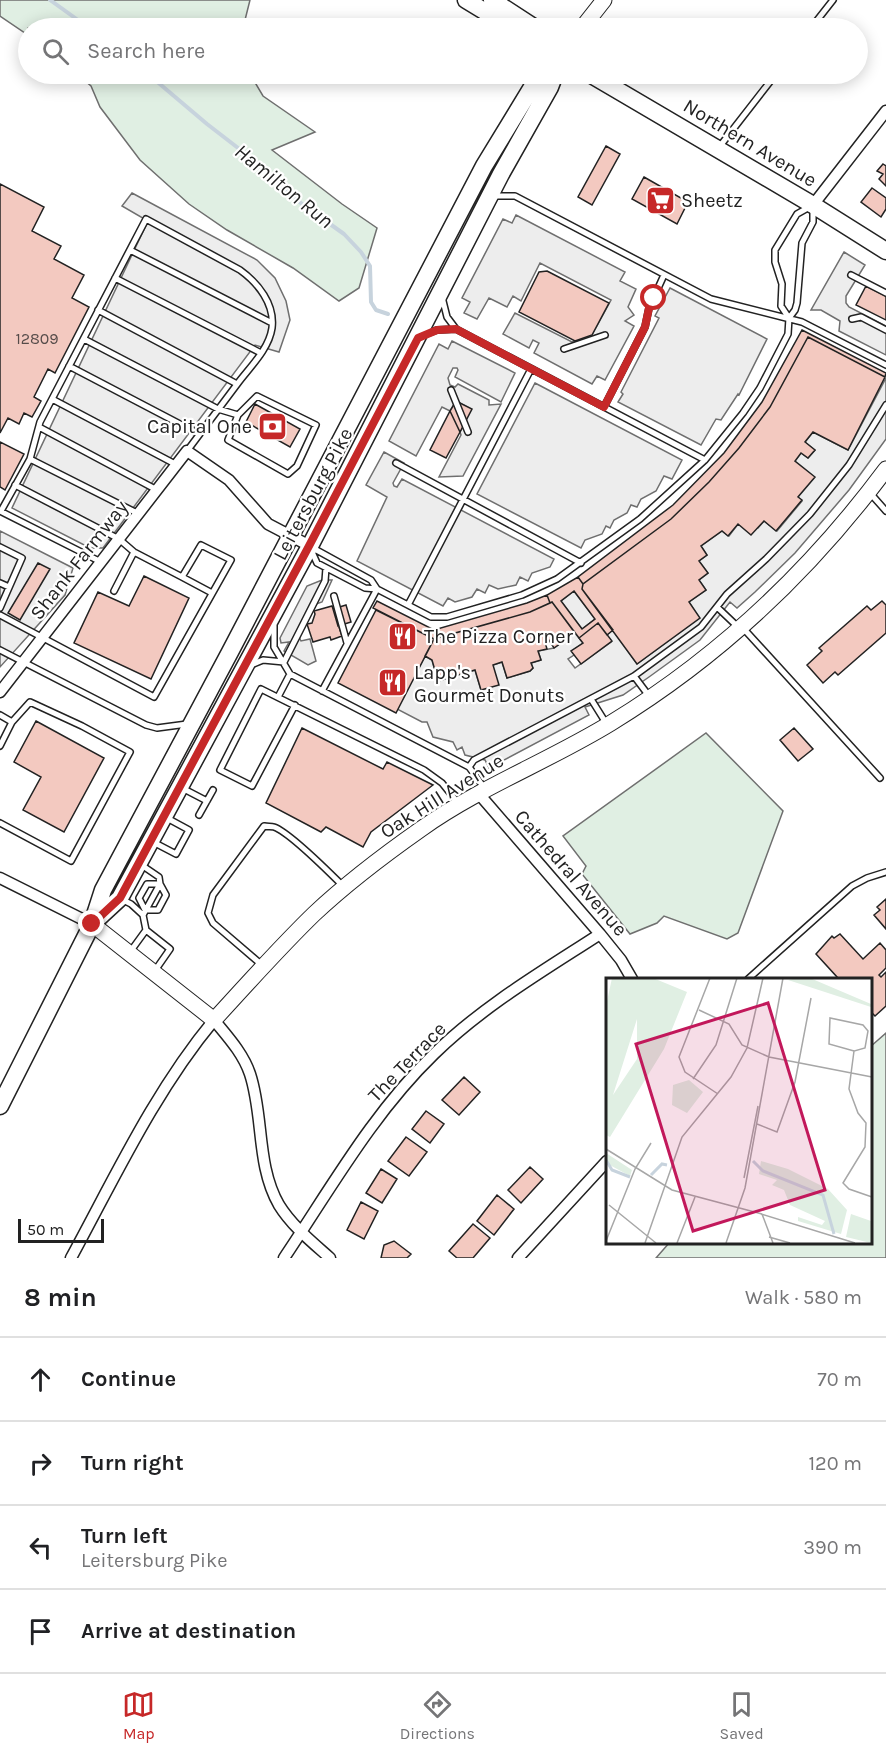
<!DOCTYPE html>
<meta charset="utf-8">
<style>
:root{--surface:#fff;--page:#f2f2f2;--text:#202124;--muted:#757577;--line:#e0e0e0;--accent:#c62828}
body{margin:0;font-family:Karla,sans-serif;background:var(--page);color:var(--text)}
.scale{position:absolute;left:18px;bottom:15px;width:86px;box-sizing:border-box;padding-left:6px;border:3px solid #222;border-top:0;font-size:16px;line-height:21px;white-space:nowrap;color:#222;-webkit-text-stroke:4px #fff;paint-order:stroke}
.stop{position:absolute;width:18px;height:18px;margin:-14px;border:4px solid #c62828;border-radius:50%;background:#fff}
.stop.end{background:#c62828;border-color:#fff;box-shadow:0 2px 6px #0008}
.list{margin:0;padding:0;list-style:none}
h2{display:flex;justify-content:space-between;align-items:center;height:78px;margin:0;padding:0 24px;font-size:26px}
h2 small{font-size:20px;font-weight:400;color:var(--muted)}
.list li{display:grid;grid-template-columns:39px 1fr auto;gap:18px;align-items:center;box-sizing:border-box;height:84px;padding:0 24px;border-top:2px solid var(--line)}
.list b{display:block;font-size:22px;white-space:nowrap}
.list p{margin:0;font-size:20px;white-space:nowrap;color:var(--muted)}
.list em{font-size:20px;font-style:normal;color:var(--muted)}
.icon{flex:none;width:33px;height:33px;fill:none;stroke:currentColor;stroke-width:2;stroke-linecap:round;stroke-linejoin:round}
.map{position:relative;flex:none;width:886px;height:1258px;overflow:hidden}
.search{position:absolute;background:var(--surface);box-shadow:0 3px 15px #0003;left:18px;right:18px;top:18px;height:66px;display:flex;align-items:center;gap:15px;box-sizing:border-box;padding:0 21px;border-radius:33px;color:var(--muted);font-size:22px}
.sheet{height:414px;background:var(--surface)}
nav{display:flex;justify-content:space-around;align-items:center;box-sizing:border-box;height:84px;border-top:2px solid var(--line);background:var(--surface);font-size:16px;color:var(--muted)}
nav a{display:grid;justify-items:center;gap:3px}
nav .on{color:var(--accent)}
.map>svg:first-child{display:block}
</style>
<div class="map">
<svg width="886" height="1258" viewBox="0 0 886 1258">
<rect width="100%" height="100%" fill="#fff"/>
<!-- green -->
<path fill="#e0efe3" stroke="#6f6f6f" stroke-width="1.5" d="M0,0H250L243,28H28V35L0,16Z
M77,74H250L263,96L315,132L272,150L342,204L377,228L359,288L339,301L293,268L227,230L189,204L140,160L100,107L91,86Z
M706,733L783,811L738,933L727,939L664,916L657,923L630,934L582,874L586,866L563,836Z
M886,1033V1258H656L670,1242H870V1047Z"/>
<!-- parking -->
<path fill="#ededed" stroke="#6f6f6f" stroke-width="1.5" d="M132,193L257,260L275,278L286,301L290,320L279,352L255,345L103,548H90L12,508L148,221L122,206Z
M516,215L625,272L620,281L636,289L628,307L634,315L625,321L634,326L605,380L597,376L592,384L534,353L539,343L533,340L529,348L503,334L515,313L572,342L592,335L611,300L540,263L521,301L513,296L507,307L489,298L477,319L464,313L470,302L462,298L503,219L512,223Z
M844,252L865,265L846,296V303L849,307L886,326V355L839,331L840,321L821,310H811Z
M670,288L767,339L739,395L738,394L721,420L716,419L701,445L618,402L623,394L621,392L659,318L655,316Z
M452,341L515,373L501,402L455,377L458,370L457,368H453L448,378L450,385L455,387L458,384L489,400V405L501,404L463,476L439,477L461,435L460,432L471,409L456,401L450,411L442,407L416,456L389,441L439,344L448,349Z
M886,378V439L849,490L795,553L755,592L737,608L730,602L700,640L649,677L623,695L585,707L589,715L489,768L485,760L465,755L462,747L457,750L453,742L433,737L427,722H422L397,709L425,656L432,660L438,681L475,670L481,690L493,665L502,662L507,678L530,671L533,668L531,663L541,660L538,651L554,648L575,633L583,643L572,651L574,655L568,659L575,668L611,642L607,635L613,630L637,664L699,618L689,602L706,590L699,580L708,573L699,561L707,555L701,546L722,531L729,536L738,524L758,528L764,521L777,531L802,501L798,497L795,461L801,453L808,458L815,450L805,442L813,432L848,450Z
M535,383L682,460L672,479L664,476L656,491L641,499L637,507L631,505L627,513L614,520L610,528L606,526L602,534L585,540L581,548L477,494Z
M384,452L404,463L393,483L394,486L397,487L402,479L554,559L550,567L532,573L528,581L520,577L516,585L498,589L489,585L485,593L477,589L472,597L455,602L448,598L443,606L357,561L387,497L366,485Z
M0,531L73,568L65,595L0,667Z
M322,580H332L322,602L316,604L299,637L301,641L310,639L316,661L308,665L284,651L289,642L281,643L280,638L307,586Z
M574,591L595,619L582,629L561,601Z"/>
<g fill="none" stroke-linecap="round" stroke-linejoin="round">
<!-- stream -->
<path stroke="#c7d3dd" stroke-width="4" d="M50,0L89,28
M148,74L207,124L251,158L302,204L344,234L361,252L370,266L371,302L376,310L388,314"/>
</g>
<!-- building -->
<path fill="#f3c9c0" stroke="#222" stroke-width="1.5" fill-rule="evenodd" d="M606,146L620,154L592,205L578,197Z
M883,164L886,166V186L879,179L883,174L877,171Z
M644,177L688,202L677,224L632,199Z
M0,184L44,207L32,231L61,246L54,259L84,275L72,298L89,307L55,373L48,369L34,397L41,401L32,417L24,413L19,424L8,418L0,433Z
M872,188L886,198V209L881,217L861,202Z
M547,271L609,303L592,335L575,341L519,312L539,272Z
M866,286L886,296V320L856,305Z
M802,330L886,373L885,377L808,337L770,407L739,448L709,482L671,519L583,584L578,577L673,505L724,453L762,402Z
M808,337L885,377L848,450L813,432L805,442L815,450L808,458L801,453L795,461L815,477L798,497L802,500L776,531L764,521L751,535L738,524L728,536L722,531L701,546L707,555L699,561L708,573L699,580L706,590L689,602L700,618L637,664L582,589L583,584L671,519L709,482L739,448L770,407Z
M456,401L472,409L460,432L450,411Z
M255,404L300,429L290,447L246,422Z
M450,411L460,432L446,458L430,450Z
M0,442L24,454L5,490L0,487Z
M38,563L50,569L20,620L8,613Z
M144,576L189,598L151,679L74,643L98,592L129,606Z
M578,577L583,584L582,589L613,630L607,635L598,623L579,638L552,602L550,603L547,595ZM574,591L595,619L582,629L561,601Z
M547,595L550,603L530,612L434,639L373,608L377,601L434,630L527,603Z
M882,601L886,605V633L838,675L835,672L823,683L807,665L822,651L819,648L867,606L871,610Z
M552,602L575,633L554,648L547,637L544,639L547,649L538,651L541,660L531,663L533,668L530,671L507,678L502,662L493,665L499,685L481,690L475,670L438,681L432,660L425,656L434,639L530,612Z
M346,605L351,622L338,626L333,609Z
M332,606L342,636L331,640L330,637L313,642L307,624L312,623L315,614L314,611Z
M376,610L434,639L396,713L338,683Z
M598,623L612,641L581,664L571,651L583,643L579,638Z
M36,721L104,758L64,832L23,810L41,777L14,762Z
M302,728L383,769L387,762L433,785L371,832L363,847L326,827L321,832L266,803Z
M794,728L813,749L798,761L780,740Z
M886,899V929L874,915L880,910L877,907Z
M840,934L863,959L880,943L886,950V968L879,975L881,977L886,972V1006L875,1016L870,1011V979H836L837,977L816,954L832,936L834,938Z
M464,1077L480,1092L459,1115L442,1100Z
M426,1111L444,1124L430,1143L412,1129Z
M406,1137L427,1152L409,1176L388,1161Z
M530,1167L543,1179L521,1203L508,1190Z
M381,1169L397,1179L382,1203L366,1193Z
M497,1195L514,1209L494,1235L477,1221Z
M361,1202L378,1211L364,1239L347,1230Z
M473,1224L490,1238L473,1258H457L449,1251Z
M394,1241L411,1254L407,1258H381L384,1245Z"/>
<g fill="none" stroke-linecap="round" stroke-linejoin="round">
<defs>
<path id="lane" d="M811,28L833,0
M720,146L776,74
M494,196H515L711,299L802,322L886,365
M130,250L272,323
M851,275L886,293
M115,278L261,353
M442,297L447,317L456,329L705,460
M98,310L237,384
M852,319L861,317L886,330
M423,335L437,330L456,329
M84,339L218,409L238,415L228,440L288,474L297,466L316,425L257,396L238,415
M564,349L605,335
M69,366L199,434
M451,390L468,432
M52,399L177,465
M604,407L645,327L649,308L664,275
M39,427L157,490
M30,459L139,514
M396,463L581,563
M870,493L886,511
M0,511L101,562
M1,511L30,459L40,422L146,219L240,270C258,283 275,304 272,328C269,349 250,367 238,383C221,406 204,428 187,451
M0,547L22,558L0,608
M311,547L371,580L377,589
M312,552L317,563L365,588L377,589L431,617H447L522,595L557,579L640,519L705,460L743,413L760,388L788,334L789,318L781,306L782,284L775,262V250L797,214L813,205V222L802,243L797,303L795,310L789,318
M182,577L212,593
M0,583L9,587
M114,591L134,552
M334,596L347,643
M408,605L531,369
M717,607L738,627
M0,615L154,697L231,560L201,545L182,577L134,552L119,539L15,485
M274,626V647L290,674L469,767L485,789
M743,628L880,778
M0,650L146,725L157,728L187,724
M284,662L325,581L326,568
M251,665L263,660L284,662
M634,676L649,696
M322,691L377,589
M278,697L290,674
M591,699L606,723
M295,705L252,786L220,770L261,689L424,770L442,783L458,803
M0,715L12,722
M0,746L12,722L30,702L82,726L130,752L71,861L0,823
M469,767L474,760L634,676L701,627L727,594L766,559L810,514L849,465L886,405
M182,788L207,801
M199,815L213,790
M153,842L176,854L189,830L165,817
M147,884H160L166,895L158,910H145L139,898Z
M123,900L131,904L143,915
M146,930L170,949L154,972
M130,952L146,930L143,915L160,884L159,877L140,864
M262,965L213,923L208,913L213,895L264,826C268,827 271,826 274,827C289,832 331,874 344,887
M748,979L852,886L867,878L886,872"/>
<path id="street" d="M813,205L886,111
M0,692L187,451L229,480L268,524L310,546
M479,794L600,934L621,960L632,979
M0,878L92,924
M71,1258C115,1177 155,1091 214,1020C227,1036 243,1053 250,1074C264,1116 256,1165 279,1205C292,1226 312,1242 330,1258
M284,1258C331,1188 373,1113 434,1054C483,1006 543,971 600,934
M518,1258L607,1161"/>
<path id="secondary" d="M582,28L604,0
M92,924L214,1020C247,984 279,948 314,914C347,883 384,855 421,829C480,787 549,761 611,723C719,657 811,570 886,469"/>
<path id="primary" d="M466,0L512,28
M492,0L535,28
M590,74L813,205L886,251
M93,923L120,898L310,546L501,174L550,87L555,74
M0,1106L92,924L103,890L230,652L484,166L540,74"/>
</defs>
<!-- lane casing -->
<use href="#lane" stroke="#222" stroke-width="8"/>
<!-- street casing -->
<use href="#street" stroke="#222" stroke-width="13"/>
<!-- secondary casing -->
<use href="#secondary" stroke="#222" stroke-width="17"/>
<!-- primary casing -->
<use href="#primary" stroke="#222" stroke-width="19"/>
<!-- lane -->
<use href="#lane" stroke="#fff" stroke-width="5"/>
<!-- street -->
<use href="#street" stroke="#fff" stroke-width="10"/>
<!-- secondary -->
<use href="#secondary" stroke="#fff" stroke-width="15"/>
<!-- primary -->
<use href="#primary" stroke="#fff" stroke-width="16"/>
</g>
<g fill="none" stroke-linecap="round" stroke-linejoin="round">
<!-- route -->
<path stroke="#c62828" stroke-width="8" d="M92,924L120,898L309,546L418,338L437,330L456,329L604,407L645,327L649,308L654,298"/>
</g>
<!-- icons -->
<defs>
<symbol id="supermarket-square" viewBox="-11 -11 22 22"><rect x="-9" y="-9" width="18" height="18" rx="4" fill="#c62828" stroke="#fff"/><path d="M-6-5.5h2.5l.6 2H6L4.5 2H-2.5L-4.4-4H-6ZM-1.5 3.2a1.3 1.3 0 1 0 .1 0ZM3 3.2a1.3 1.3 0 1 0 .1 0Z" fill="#fff"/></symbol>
<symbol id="bank-square" viewBox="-11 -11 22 22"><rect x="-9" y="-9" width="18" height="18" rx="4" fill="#c62828" stroke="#fff"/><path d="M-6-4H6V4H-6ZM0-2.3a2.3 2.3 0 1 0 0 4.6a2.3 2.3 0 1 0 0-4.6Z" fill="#fff"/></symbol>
<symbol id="restaurant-square" viewBox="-11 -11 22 22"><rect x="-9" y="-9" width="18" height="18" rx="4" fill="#c62828" stroke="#fff"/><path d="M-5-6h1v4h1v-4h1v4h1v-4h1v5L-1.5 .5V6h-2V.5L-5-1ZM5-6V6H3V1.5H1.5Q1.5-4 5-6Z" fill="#fff"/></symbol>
</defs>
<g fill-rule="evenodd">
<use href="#supermarket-square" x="644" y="184" width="33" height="33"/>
<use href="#bank-square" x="256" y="410" width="33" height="33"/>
<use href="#restaurant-square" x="386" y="620" width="33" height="33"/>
<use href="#restaurant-square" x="376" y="666" width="33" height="33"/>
</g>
<g text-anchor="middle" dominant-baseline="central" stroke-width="4.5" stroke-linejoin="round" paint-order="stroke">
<!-- number labels -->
<g font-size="16" fill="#564c4a">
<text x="37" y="338">12809</text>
</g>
<!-- street labels -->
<g font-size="20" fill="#222" stroke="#fff">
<text transform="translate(750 143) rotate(31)">Northern Avenue</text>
<text transform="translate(313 494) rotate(-62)">Leitersburg Pike</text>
<text transform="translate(79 560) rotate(-52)">Shank Farmway</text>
<text transform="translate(442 796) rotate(-32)">Oak Hill Avenue</text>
<text transform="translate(571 873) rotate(49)">Cathedral Avenue</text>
<text transform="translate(407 1062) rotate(-46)">The Terrace</text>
</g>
<!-- poi labels -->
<g font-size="20" fill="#222" stroke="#fff" text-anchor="start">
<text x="681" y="200">Sheetz</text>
<text x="252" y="426" text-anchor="end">Capital One</text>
<text x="424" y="636">The Pizza Corner</text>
<text x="414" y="672">Lapp's<tspan x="414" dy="23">Gourmet Donuts</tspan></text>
</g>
<!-- water labels -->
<g font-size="21" font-style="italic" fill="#222" stroke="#fff">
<text transform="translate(284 186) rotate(39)">Hamilton Run</text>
</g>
</g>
<!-- overview -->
<g transform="translate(606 978)">
<rect width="266" height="266" fill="#fff"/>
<path d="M6,0H47L81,14L58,71L4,159L0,157V28ZM31,41V81L7,117ZM192,0H204L265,26V29L182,2ZM83,102L97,114L81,135L66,127L67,107ZM0,175L26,192L24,198L0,185ZM155,183L182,191L222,211L241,232L235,256L192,243V239L216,247L219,243L184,227L178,212L166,207L171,202L153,196ZM245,236L265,243V265L240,259Z" fill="#e0efe3" fill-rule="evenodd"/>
<path fill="none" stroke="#c7d3dd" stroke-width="3" d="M0,182L6,192L24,199M147,183L157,193L217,217L228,256M45,197L56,186L61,187"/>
<path fill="none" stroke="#a7a7a7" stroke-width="1.5" d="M104,0L73,79L79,94L112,116M93,32L123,46L136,67L163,79L266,99M248,73L223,66L224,40L257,47L262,53L259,70L248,73L243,111L252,135L260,145L259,169L237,205L243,211L266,219M87,101L110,67L131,0M151,146L171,154L189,104L205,20M0,171L66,212L156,236M138,200L152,128M3,227L50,265M155,236L249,265M156,236L167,265M163,259L184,265M0,263L29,191L45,165M39,265L76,159L125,99L141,70L157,0M71,265L89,219M120,265L139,210L177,0"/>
<path fill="#c2185b" fill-opacity="0.15" stroke="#c2185b" stroke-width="3" d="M162,25L219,212L87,253L30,66Z"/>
<rect width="266" height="266" fill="none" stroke="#222" stroke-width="3"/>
</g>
</svg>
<div class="scale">50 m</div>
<div class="stop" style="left:654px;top:298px"></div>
<div class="stop end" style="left:92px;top:924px"></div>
<div class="search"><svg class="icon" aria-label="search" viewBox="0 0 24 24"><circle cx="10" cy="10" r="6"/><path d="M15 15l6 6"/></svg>Search here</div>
</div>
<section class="sheet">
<h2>8 min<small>Walk · 580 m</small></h2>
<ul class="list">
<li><svg class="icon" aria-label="ahead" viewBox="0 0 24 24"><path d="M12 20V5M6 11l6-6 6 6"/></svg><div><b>Continue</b></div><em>70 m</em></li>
<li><svg class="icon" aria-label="right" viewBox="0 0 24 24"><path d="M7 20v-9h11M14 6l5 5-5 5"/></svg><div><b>Turn right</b></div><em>120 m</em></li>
<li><svg class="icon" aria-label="left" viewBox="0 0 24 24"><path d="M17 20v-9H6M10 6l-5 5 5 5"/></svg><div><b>Turn left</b><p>Leitersburg Pike</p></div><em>390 m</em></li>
<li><svg class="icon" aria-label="arrive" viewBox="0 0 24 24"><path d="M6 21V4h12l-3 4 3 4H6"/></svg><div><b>Arrive at destination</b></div></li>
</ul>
</section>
<nav>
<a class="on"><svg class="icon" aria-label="map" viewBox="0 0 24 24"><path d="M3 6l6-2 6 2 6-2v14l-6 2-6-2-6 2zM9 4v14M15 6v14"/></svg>Map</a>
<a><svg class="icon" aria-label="directions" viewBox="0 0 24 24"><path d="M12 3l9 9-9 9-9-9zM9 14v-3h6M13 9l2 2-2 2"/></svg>Directions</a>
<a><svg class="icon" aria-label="saved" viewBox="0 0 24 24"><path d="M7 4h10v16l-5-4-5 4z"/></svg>Saved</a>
</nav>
